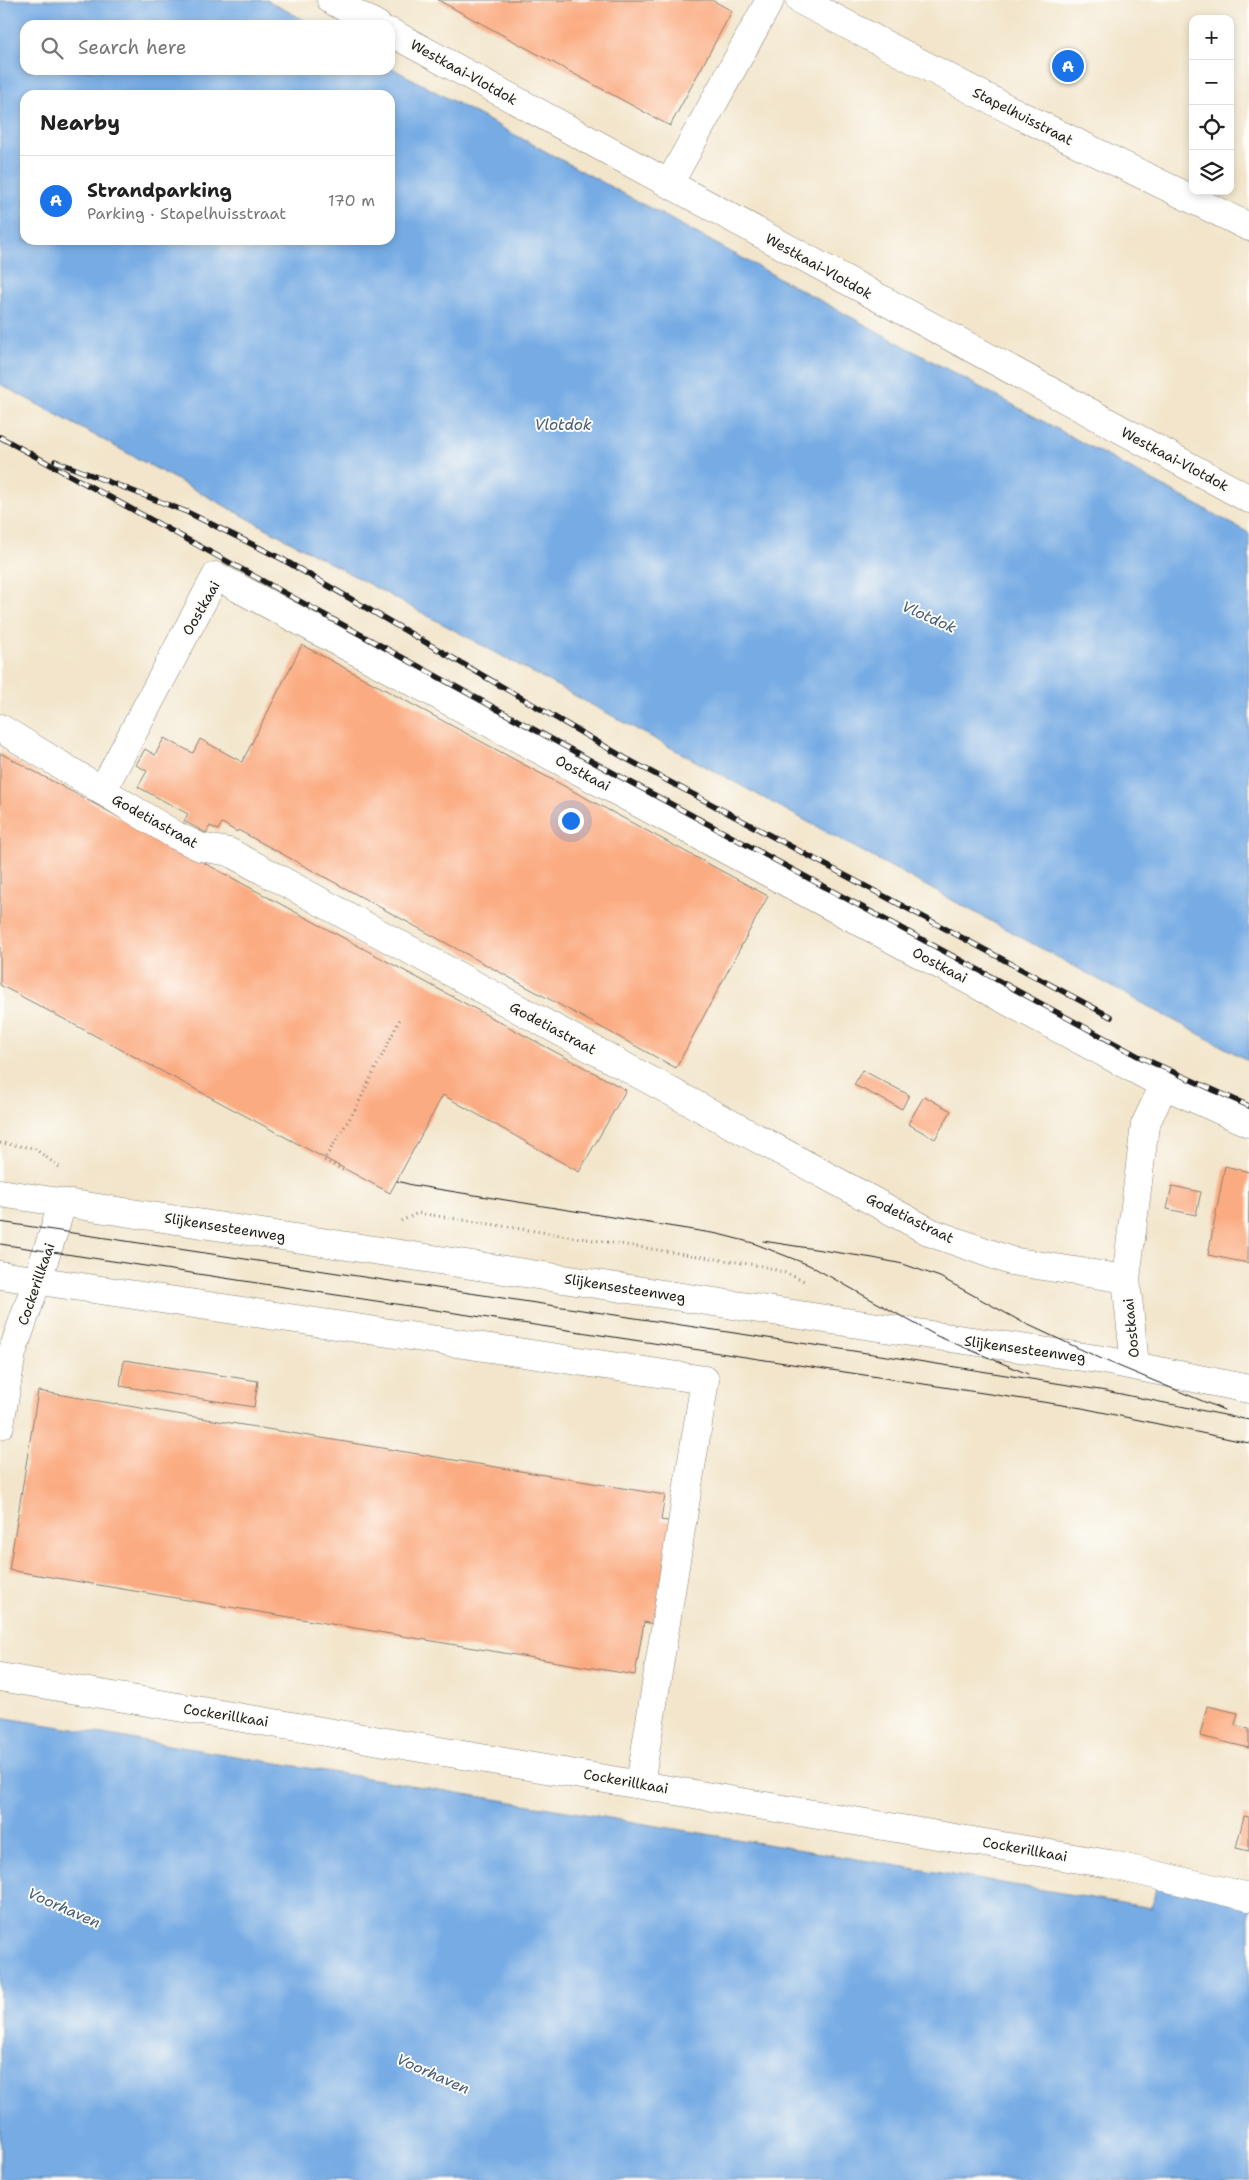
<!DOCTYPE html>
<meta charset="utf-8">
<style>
:root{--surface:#fff;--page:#f6f6f6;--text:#222;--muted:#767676;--line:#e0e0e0;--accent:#1a73e8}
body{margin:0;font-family:"Shantell Sans",sans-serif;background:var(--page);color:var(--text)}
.controls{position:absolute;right:15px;top:15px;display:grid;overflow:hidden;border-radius:10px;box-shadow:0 2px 8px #0003}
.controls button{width:45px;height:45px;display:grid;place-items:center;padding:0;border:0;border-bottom:1px solid var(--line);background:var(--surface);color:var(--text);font:25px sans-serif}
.you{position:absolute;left:570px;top:820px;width:18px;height:18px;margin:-12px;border:4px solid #fff;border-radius:50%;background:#1a73e8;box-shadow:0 0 0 8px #1a73e833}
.badge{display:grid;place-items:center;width:32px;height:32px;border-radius:50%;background:var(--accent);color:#fff;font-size:16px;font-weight:700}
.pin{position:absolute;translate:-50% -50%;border:2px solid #fff;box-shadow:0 1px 5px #0006}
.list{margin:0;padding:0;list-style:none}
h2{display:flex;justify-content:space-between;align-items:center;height:65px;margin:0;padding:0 20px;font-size:21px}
h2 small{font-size:16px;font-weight:400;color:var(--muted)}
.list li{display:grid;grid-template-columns:32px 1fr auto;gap:15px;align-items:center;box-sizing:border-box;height:90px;padding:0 20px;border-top:1px solid var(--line)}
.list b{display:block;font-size:19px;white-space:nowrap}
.list p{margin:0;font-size:16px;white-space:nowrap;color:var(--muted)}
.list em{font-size:16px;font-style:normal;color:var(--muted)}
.icon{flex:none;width:28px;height:28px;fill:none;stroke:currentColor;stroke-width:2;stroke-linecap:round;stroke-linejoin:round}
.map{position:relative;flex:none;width:1249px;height:2180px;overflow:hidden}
.search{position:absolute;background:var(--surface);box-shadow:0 2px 8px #0003;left:20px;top:20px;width:375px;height:55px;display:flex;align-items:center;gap:12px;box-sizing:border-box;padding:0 18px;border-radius:15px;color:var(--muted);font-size:19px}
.panel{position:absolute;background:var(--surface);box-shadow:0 2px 8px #0003;left:20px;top:90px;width:375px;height:155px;border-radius:15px}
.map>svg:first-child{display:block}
</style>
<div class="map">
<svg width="1249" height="2180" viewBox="0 0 1249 2180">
<rect width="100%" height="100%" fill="#fdfcf7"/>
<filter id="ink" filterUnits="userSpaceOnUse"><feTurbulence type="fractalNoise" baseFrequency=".02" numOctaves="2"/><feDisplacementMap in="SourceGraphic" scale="10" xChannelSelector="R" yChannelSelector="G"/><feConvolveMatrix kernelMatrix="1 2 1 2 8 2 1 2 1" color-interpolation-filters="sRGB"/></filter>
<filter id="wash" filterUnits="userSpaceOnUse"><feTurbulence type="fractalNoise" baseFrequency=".0096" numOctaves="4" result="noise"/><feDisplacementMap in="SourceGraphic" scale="20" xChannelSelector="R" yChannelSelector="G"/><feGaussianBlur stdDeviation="1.12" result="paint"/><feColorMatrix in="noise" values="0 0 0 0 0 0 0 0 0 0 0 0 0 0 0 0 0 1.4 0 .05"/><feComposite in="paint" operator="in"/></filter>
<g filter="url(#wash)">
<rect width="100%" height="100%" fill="#f2e5cb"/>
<!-- water -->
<path fill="#76abe4" stroke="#496480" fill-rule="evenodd" d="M0,0H267L313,25H25V70H390V67L1249,533V1061L0,384ZM25,95H390V240H25Z
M0,1717L1152,1908L1157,1881L1249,1904V2180H0Z"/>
<g id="blocks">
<!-- building -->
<path fill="#fbab81" d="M438,0H712L732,11L670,126Z
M302,645L768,896L676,1068L238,830L237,832L222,823L218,830L210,826L206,833L184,821L188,814L138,787L147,771L136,765L145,749L155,755L164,738L193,753L200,739L242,762Z
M0,753L626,1090L579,1172L443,1095L390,1193L0,985Z
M862,1070L909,1095L902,1109L854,1085Z
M924,1096L951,1111L935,1139L908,1124Z
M1225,1166L1249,1172L1248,1263L1208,1255Z
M1172,1186L1201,1192L1196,1215L1167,1209Z
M124,1360L258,1381L254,1407L120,1386Z
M38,1391L665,1495L661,1520L686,1524L669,1627L644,1622L635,1675L9,1570Z
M1207,1706L1238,1713L1235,1725L1249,1729V1748L1200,1736Z
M1244,1816L1249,1817V1851L1236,1848Z"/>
</g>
</g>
<g filter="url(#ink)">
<use href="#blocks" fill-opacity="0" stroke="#878074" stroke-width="1"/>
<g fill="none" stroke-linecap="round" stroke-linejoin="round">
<defs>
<path id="minor" d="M331,0L377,25
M800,0L1022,116L1249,227
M390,32L1249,499
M669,184L770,0
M0,728L175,835L200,847L229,852L932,1233L1011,1261L1126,1279
M102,791L216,576L1164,1085L1249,1123
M0,1193L937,1336L1104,1360L1249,1389
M0,1275L705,1380L640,1784
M1135,1365L1126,1279L1145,1125L1164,1085
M0,1425L12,1353L54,1231L62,1203
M0,1677L1109,1864L1249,1897"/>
</defs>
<!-- minor casing -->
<use href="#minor" stroke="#878074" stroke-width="29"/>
<!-- path -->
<path stroke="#878074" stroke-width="3" stroke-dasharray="1 4" stroke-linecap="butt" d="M0,1143L34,1148L62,1169
M343,1170L324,1160L355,1110L401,1017
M401,1221L418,1213L762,1266L786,1273L804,1281"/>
<!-- minor -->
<use href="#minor" stroke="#fff" stroke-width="28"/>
<!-- tram -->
<path stroke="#1c1c1c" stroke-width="1" d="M397,1181L412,1185L718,1234L753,1243L809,1265L937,1336L1028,1374
M0,1222L893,1357L1106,1391L1249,1420
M763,1241L873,1258L903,1264L940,1277L1022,1322L1104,1360L1224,1410
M0,1244L1082,1408L1249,1443"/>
<defs>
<path id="rail" d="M0,437L619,776L1138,1056L1249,1106
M55,461L187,512L282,559L625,758L1111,1017"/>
</defs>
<!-- rail casing -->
<use href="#rail" stroke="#1c1c1c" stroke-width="5.5"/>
<!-- rail -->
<use href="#rail" stroke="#fdfcf7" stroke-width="4" stroke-dasharray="11" stroke-linecap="butt"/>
</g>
</g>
<g text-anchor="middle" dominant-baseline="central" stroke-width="4" stroke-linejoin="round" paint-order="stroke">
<!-- street labels -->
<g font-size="14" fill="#1c1c1c" stroke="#fdfcf7">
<text transform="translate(464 72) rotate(29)">Westkaai-Vlotdok</text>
<text transform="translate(1023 116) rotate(27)">Stapelhuisstraat</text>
<text transform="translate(819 266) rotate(29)">Westkaai-Vlotdok</text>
<text transform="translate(1175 459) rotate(28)">Westkaai-Vlotdok</text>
<text transform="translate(201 608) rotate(-60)">Oostkaai</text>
<text transform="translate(583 773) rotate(28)">Oostkaai</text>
<text transform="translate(155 821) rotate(29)">Godetiastraat</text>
<text transform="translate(940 965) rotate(28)">Oostkaai</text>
<text transform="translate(553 1028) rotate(28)">Godetiastraat</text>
<text transform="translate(910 1218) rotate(26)">Godetiastraat</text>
<text transform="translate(225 1227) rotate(9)">Slijkensesteenweg</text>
<text transform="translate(36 1284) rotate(-71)">Cockerillkaai</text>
<text transform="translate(625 1288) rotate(9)">Slijkensesteenweg</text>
<text transform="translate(1131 1328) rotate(-96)">Oostkaai</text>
<text transform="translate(1025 1349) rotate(8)">Slijkensesteenweg</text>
<text transform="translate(226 1715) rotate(9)">Cockerillkaai</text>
<text transform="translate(626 1781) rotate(10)">Cockerillkaai</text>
<text transform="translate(1025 1849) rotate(10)">Cockerillkaai</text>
</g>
<!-- water labels -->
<g font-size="15" font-style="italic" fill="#445c76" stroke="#fdfcf7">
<text x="563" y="425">Vlotdok</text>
<text transform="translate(929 617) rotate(24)">Vlotdok</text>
<text transform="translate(64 1908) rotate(24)">Voorhaven</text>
<text transform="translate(433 2074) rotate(24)">Voorhaven</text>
</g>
</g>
</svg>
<div class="controls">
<button>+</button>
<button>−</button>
<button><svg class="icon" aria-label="locate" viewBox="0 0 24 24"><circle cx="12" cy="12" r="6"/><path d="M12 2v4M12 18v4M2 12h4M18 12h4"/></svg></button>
<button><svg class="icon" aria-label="layers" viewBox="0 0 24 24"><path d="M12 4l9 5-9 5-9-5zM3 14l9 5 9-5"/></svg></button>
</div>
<div class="you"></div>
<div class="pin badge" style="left:1068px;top:66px">A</div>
<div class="search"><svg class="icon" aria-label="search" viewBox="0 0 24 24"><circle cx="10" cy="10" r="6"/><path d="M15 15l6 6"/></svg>Search here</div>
<section class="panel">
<h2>Nearby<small></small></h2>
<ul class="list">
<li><span class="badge">A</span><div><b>Strandparking</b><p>Parking · Stapelhuisstraat</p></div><em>170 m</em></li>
</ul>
</section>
</div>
